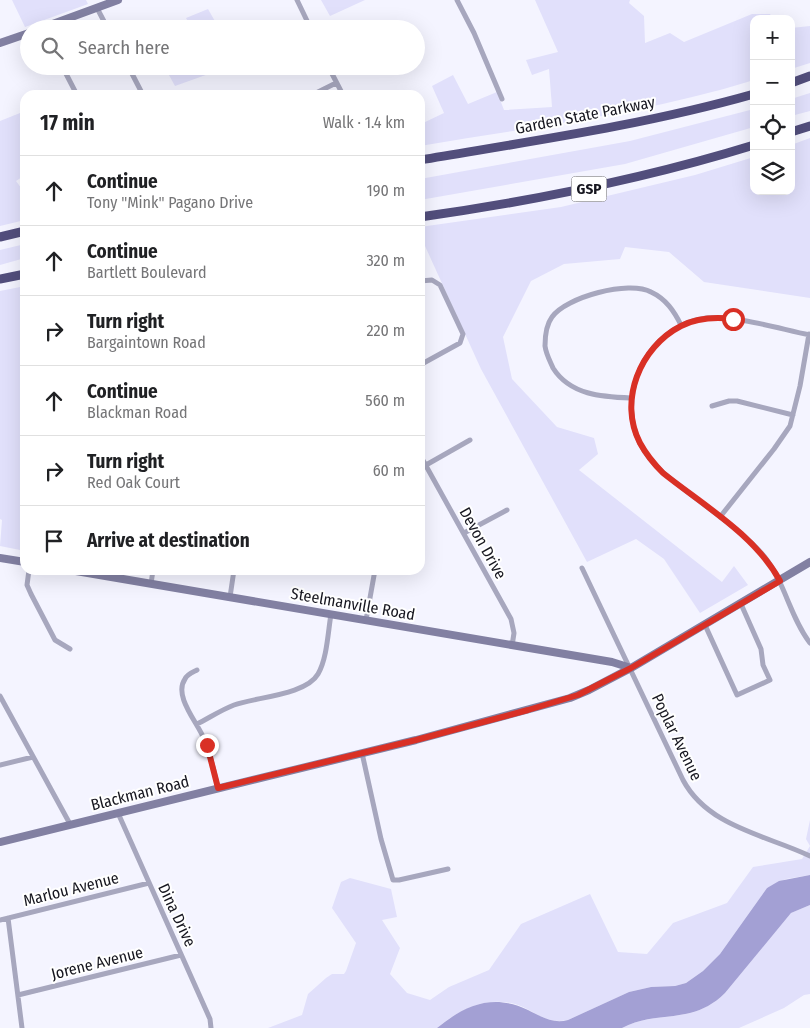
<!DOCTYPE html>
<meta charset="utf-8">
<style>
:root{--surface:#fff;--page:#f2f2f2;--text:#202124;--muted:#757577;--line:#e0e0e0}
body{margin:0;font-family:"Fira Sans Condensed",sans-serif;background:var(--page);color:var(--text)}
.controls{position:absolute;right:15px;top:15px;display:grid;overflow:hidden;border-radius:10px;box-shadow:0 5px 20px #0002}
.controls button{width:45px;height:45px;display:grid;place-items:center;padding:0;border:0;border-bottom:1px solid var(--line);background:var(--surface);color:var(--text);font:25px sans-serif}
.stop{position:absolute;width:15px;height:15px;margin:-11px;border:4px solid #d93025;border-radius:50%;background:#fff}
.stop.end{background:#d93025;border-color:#fff;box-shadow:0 1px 5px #0008}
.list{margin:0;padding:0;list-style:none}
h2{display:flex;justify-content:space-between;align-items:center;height:65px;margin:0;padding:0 20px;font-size:21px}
h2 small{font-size:16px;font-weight:400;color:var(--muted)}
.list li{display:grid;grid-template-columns:32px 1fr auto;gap:15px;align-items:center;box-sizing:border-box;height:70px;padding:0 20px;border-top:1px solid var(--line)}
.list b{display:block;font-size:19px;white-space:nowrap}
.list p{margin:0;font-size:16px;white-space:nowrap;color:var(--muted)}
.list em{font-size:16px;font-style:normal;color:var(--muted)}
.icon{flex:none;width:28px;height:28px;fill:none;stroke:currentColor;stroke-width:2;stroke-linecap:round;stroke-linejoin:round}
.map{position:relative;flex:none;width:810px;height:1028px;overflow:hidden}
.search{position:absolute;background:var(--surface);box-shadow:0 5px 20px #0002;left:20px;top:20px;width:405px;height:55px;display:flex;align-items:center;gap:12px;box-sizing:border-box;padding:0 18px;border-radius:28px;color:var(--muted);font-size:19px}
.panel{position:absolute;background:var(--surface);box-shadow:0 5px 20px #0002;left:20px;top:90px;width:405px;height:485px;border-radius:15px}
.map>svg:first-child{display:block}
</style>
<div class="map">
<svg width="810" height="1028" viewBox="0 0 810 1028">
<rect width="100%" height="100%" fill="#f4f4ff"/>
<!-- green -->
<path fill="#e1e0fb" d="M12,0H86L88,4L25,27Z
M321,0H365L330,16Z
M535,0H630L629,3L644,16L645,43L670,33L684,42L752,14H770L773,19H754V80C645,114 532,127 420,146V131L423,130V123L444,113L432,86L453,75L468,104L497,92L504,110L552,107L549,69L532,75L526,60L558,52Z
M208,9L216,23L221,24L224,29H192L186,18Z
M810,26V63L791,69V28Z
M164,66H231L175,86Z
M810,93V111L791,116V99Z
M754,109V127L625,164L420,200V179L630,141Z
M25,111V175L16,181L25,193V220L0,226V121Z
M810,138V298L704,282L669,252L625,247L620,259L564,264L531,281L503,337L512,379L557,427L594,438L598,454L579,470L722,582L734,566L748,585L700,613L664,559L636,539L587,562L481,369L425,246L420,247V227L561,207L695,175L754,157V191H791V145Z
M25,244V258L0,265V250Z
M25,286V551L0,546L2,520L0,519V291Z
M810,820V875L786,879L767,888L720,954L703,971L686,983L675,986L651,987L629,992L568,1020C550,1024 541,1016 525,1008C493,993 462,1007 437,1028H268L302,1015L308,994L326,978L332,974H344L346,971L356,943L332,908L341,882L350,878L391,889L397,917L382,920L400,948L390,974L407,993L430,1000L449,987L489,970L521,924L590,894L618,952L647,954L673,923L727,903L753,867L802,859L810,846L806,839Z
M810,905V994L804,995L784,1008L739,1028H622C658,1009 692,1026 725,993L791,913Z"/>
<!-- water -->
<path fill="#a3a0d4" d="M810,875V905L791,913L725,993C692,1026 658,1009 622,1028H437C465,1005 493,993 528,1010C542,1017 553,1024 568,1020L629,992L651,987L675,986L686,983L703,971L720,954L767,888L779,881Z"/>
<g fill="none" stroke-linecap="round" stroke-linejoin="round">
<!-- street -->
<path stroke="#a7a7be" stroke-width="5" d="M297,0L311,29
M457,0L474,33L502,99
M97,8L108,29
M62,66L77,95
M128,66L143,95
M328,66L343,95
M312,95L336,83
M420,281L432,280L440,285L463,334L460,343L420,365
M810,335C780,329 735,315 706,318C645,326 611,402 645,452C654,466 667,476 680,486C707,508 742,530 764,556C785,582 790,617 810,643
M631,398C602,397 570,395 553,368C550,361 546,354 545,346C545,337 546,325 552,317C566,297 629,280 651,292C666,299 674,311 681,325
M712,406L729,401H737L793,415
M420,455L511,619L514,633L512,646
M426,465L470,440
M720,517L774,449L790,426L800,386L809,334
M464,533L507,510
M582,568L683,780C708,827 766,835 810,856
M29,570L27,585L31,594L55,640L70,649
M151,584L153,570
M230,597L234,570
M366,620L375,570
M705,625L737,695L770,680L763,665L761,649L741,604
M197,670C193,672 187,674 185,679C173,696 198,723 204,739C211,755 214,772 218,788
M0,696L70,824
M197,724C209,718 221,710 234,705C256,697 306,695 318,674C327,659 328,632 331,614
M362,753L381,839L393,880H399L448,869
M0,765L33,757
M118,813L210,1019L211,1028
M8,918L22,1028
M0,920L149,883
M18,995L181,955"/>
<!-- secondary -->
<path stroke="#8280a2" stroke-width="8" d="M39,29L118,0
M0,43L29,33
M0,558L25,562
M70,570L612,662L631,668
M0,842L416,740L570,698L589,690L631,668L810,562"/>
<!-- highway -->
<path stroke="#524e7c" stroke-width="9" d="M791,83L810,76
M791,132L810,126
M420,160C532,141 645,125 754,94
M420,217C533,201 644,179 754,145
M0,237L25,231
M0,279L25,274"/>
</g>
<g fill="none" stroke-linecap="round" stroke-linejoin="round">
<!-- route -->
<path stroke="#d93025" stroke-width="6" d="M207,745L218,788L416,740L528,710L578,695L631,668L780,581C755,535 703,505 663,473C654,464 646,454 640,443C618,401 640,347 681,326C697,318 716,317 733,319"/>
</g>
<g text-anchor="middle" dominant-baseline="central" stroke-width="4" stroke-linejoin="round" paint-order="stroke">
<!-- shield labels -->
<rect fill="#fff" stroke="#5c5c62" stroke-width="1" x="571.5" y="176.5" width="35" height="25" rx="4"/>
<g font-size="15" font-weight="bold" fill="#16161f">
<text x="589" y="189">GSP</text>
</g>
<!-- street labels -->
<g font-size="16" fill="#16161f" stroke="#fff">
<text transform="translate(585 115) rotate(-11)">Garden State Parkway</text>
<text transform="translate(483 543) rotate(61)">Devon Drive</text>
<text transform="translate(353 604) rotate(10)">Steelmanville Road</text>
<text transform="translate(677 737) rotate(64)">Poplar Avenue</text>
<text transform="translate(140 793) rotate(-14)">Blackman Road</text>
<text transform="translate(71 889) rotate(-14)">Marlou Avenue</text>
<text transform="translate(177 915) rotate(65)">Dina Drive</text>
<text transform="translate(97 963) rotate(-14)">Jorene Avenue</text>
</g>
</g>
</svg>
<div class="controls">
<button>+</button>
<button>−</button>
<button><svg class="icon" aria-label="locate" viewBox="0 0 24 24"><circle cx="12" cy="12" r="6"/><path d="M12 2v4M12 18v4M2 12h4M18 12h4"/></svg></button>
<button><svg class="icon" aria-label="layers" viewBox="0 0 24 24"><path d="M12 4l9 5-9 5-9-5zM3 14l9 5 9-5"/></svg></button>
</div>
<div class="stop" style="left:733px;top:319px"></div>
<div class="stop end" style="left:207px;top:745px"></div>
<div class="search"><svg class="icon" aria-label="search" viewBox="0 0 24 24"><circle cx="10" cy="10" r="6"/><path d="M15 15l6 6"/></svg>Search here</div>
<section class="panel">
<h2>17 min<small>Walk · 1.4 km</small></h2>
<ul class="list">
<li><svg class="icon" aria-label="ahead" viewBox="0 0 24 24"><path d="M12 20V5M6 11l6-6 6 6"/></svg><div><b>Continue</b><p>Tony &quot;Mink&quot; Pagano Drive</p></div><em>190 m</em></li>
<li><svg class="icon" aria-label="ahead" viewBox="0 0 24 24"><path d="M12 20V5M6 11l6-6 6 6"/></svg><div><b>Continue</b><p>Bartlett Boulevard</p></div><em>320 m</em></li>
<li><svg class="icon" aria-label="right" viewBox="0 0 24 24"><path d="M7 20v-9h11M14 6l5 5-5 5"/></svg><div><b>Turn right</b><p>Bargaintown Road</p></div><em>220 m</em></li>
<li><svg class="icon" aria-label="ahead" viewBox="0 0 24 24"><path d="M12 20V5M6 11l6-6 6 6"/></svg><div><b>Continue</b><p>Blackman Road</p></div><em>560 m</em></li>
<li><svg class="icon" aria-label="right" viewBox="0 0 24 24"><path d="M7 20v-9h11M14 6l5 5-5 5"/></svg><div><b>Turn right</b><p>Red Oak Court</p></div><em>60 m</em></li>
<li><svg class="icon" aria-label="arrive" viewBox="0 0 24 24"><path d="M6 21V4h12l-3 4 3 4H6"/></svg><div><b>Arrive at destination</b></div></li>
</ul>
</section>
</div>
